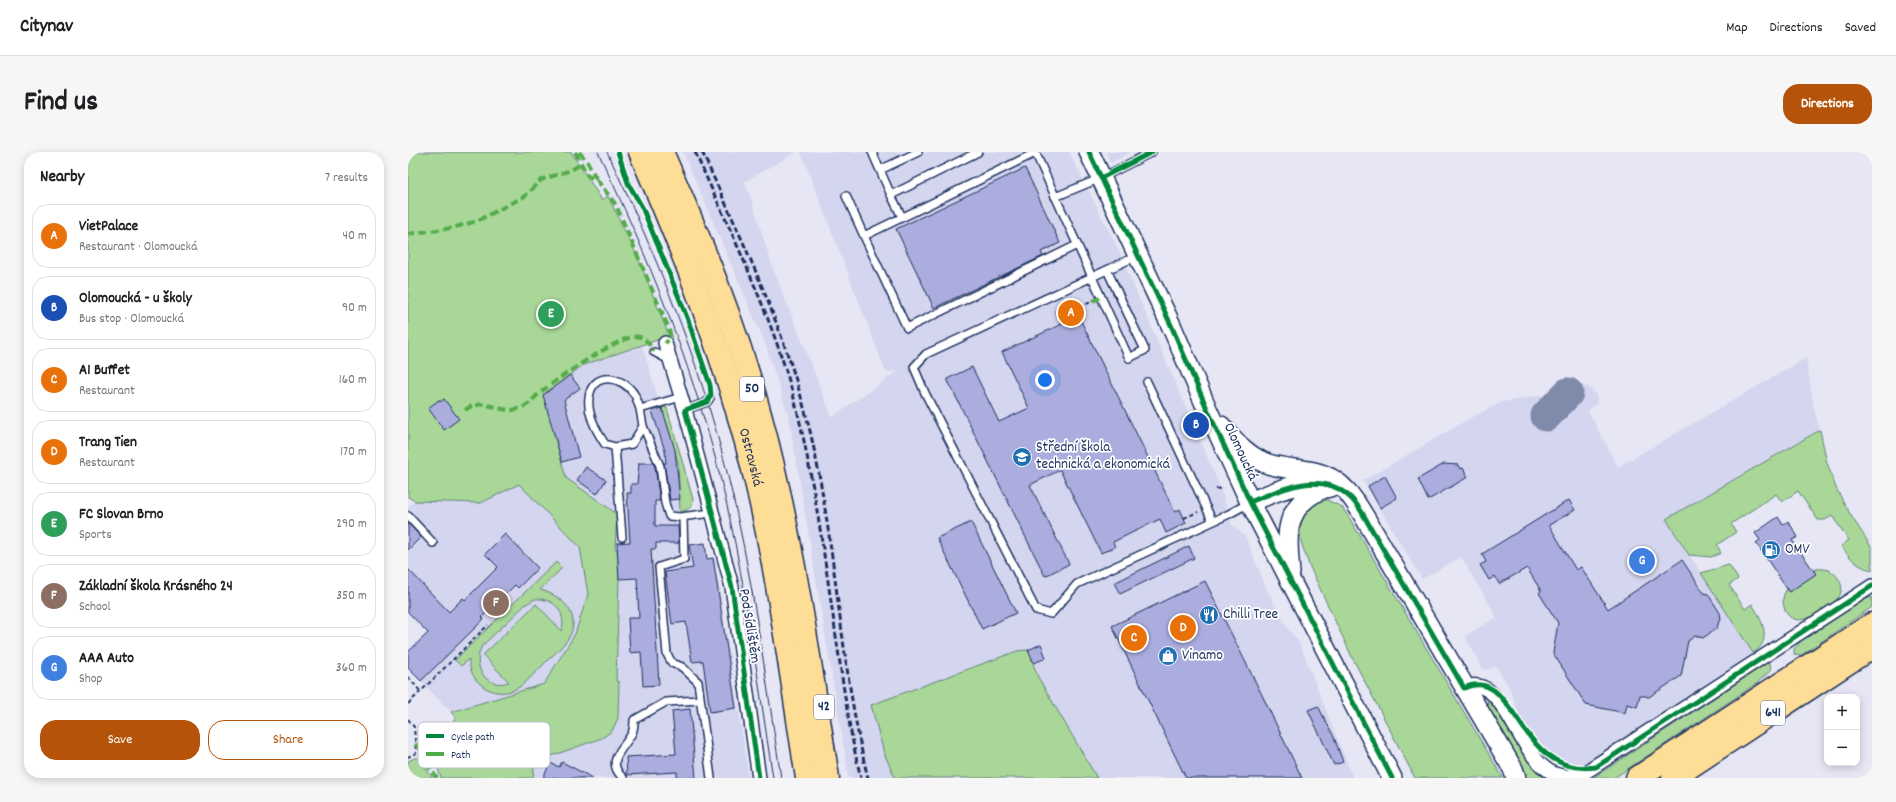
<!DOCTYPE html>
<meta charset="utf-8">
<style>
:root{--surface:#fff;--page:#f6f6f6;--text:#202124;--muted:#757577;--line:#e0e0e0;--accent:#b45309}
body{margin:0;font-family:Dekko,sans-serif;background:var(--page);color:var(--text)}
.controls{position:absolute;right:12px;bottom:12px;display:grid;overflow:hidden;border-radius:8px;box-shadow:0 2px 10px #0003}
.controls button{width:36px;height:36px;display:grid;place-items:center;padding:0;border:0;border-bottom:1px solid var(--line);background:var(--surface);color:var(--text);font:20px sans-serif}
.you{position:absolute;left:637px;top:228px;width:14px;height:14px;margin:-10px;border:3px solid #fff;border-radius:50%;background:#1a73e8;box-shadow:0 0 0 6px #1a73e833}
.badge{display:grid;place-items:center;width:26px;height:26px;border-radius:50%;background:var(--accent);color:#fff;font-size:13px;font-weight:700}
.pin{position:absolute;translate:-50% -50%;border:2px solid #fff;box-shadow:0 1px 4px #0006}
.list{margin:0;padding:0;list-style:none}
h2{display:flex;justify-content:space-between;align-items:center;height:52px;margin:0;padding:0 16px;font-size:17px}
h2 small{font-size:13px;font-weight:400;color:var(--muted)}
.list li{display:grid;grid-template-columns:26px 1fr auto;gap:12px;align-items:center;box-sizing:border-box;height:64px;margin:0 8px 8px;padding:0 8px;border:1px solid var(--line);border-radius:16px}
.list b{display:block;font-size:15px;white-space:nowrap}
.list p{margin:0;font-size:13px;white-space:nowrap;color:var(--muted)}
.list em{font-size:13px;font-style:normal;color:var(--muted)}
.actions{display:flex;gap:8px;padding:12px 16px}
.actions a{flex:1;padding:9px 0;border:1px solid var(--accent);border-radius:16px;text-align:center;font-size:14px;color:var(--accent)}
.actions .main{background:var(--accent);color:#fff}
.map{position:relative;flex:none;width:1464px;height:626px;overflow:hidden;border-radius:16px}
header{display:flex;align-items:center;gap:24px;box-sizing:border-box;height:56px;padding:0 20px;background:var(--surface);border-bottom:1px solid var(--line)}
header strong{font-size:19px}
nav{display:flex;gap:22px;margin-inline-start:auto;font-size:14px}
.intro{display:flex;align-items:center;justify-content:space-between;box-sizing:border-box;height:96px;padding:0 24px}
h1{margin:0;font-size:28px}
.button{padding:10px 18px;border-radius:16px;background:var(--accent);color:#fff;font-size:14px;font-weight:700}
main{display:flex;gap:24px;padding:0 24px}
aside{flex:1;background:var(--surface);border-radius:16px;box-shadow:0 2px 10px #0003}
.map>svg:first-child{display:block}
</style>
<header>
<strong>Citynav</strong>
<nav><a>Map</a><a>Directions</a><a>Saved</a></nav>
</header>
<div class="intro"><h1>Find us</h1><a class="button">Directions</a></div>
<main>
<aside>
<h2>Nearby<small>7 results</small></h2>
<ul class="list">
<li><span class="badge" style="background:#e8710a">A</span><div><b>VietPalace</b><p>Restaurant · Olomoucká</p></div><em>40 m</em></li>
<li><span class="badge" style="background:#1a4fb4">B</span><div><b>Olomoucká - u školy</b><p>Bus stop · Olomoucká</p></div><em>90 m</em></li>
<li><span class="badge" style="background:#e8710a">C</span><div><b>A1 Buffet</b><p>Restaurant</p></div><em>160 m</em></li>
<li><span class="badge" style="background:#e8710a">D</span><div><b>Trang Tien</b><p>Restaurant</p></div><em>170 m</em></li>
<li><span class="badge" style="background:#2e9e5b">E</span><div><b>FC Slovan Brno</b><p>Sports</p></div><em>290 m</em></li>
<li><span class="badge" style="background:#8d6e63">F</span><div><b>Základní škola Krásného 24</b><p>School</p></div><em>350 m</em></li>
<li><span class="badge" style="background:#3f7fe0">G</span><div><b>AAA Auto</b><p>Shop</p></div><em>360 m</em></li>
</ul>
<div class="actions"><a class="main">Save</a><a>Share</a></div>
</aside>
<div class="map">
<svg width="1464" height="626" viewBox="0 0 1464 626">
<rect width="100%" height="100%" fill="#e6e6f5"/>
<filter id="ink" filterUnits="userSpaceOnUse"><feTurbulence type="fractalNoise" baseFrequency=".025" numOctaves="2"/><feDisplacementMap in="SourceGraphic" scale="8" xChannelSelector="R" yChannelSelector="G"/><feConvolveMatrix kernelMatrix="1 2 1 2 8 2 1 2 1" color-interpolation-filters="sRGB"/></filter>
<g filter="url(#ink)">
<!-- built -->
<path fill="#d4d5ee" d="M275,0H388L336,30L343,46L364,114L424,265L490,219L478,220L393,0H661L709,95L812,335L824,373L837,384L859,438L880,477L891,490L945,626H689L630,525L626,511L476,601L487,626H441L381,265L357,191Z
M698,0H723L703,11Z
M234,194L270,310L273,396H282L281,393L297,391L299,407H307L341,626H125L126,616L132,608L149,601L210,566L211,530L208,529L211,455L209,397L207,398V391L209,363L158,327L135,243L175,213Z
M1398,206L1406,258L1412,278L1258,367L1345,501L1177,612L1162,617L1154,615L1141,609L1135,603L1111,563L1102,537L1092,521L1088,514L1079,518L1075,517L1057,484L1089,465L1053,405L1111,372L1014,427L955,329L1066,264L1095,250L1142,242L1173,233L1180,235L1188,242L1189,251L1180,259L1210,315Z
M111,331L172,395L180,442L167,482L136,532L43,560L0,516V500L25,476L13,473L0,460V355L7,349L73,351Z"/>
<!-- green -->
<path fill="#a8d797" stroke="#62837a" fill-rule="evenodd" d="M0,0H163L194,48L200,44L232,110L261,184L175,213L136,243L158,326L209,362L207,397H209L211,427L208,529L211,530L210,566L204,579L194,586L132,608L126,616L125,626H33C23,600 32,585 48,566L43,560L136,532L167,482L180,442L172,395L111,332L73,351L7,349L0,345Z
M253,255L259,256L285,347L284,354L279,358L272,360L270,310Z
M1412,278L1419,311L1428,336L1442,362L1464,396V418C1449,415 1442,406 1433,394L1441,388L1424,364L1417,368H1410L1390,339L1374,350L1368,342L1323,372L1328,380L1309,393L1313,401L1303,405L1281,403L1258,367Z
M919,348L934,355L942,367L1095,626H1007L944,505L901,413L893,390L891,372L901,353Z
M148,410L154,416L132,438C154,443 175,463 160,487C153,497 142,505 134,514C125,522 117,533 106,538C84,547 61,530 61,507L53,514L47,508ZM127,447C147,446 158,460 154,479L128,452L75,503L101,530C78,538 63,514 74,494L118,452Z
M1321,413L1330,427L1321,433L1337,457L1344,452C1354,468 1365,489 1345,501L1293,421Z
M1408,417C1417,416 1425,418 1430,426C1440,441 1427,450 1416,458C1403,467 1382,476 1376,455C1374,448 1375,442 1379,437L1381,440L1407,422L1406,419Z
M1464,445V455L1392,504L1386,502V497L1394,488L1455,448Z
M620,498L630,525L689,626H487L476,601L463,553L609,499Z
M1359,511H1362L1363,518L1348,532L1206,626H1185Z
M1080,549L1085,550L1123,613L1128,619L1137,626H1122L1118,620L1078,554Z
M9,605L25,626H0V609Z"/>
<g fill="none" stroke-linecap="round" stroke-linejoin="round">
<!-- taxiway -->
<path stroke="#808aaa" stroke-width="31" d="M1138,264L1160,241"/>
</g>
<!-- building -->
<path fill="#aaaddd" stroke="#1b2f5e" d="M617,16L652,91L633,100L635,104L526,156L488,77Z
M668,147L676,162L671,165L767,360L772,357L778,371L758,381L752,367L705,390L707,395L693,401L652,318L622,333L661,412L637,424L539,227L564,215L591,270L621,256L594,200L654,172L647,159Z
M162,223L172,236L156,248L171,305L154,310L135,243Z
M36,247L51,267L36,278L20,256L31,248L32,250Z
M254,256L267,298L272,347L262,348L256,311H258L257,299L244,259Z
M231,311H245L247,315L252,349H247V374H270L271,391H248V397H243L251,533L235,534L233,500L222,501L220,466H231L229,426L211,427L209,391L222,390L219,341H223V332H229Z
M1036,312L1050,313L1052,317L1055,316L1060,325L1020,348L1010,327Z
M178,315L198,328L189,342L169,328Z
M977,324L989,346L972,356L960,334Z
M1161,348L1167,358L1141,373L1168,418L1173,415L1200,457L1274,408L1296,441L1300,442L1312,461L1313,467L1311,469L1309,476L1295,486L1287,484L1280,489L1273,524L1241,545L1232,543L1229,555L1219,552L1217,561L1178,553L1145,501L1150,471L1131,441L1133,439L1119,416L1091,432L1087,424L1081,428L1072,413L1078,410L1074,402Z
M1370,365L1375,373L1380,369L1390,385L1384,388L1408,422L1381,440L1348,391L1352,388L1347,381Z
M563,370L608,461L574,477L529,386Z
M0,371L13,385L0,398Z
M97,382L130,416L110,436L107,433L74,465L76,467L13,529L0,516V500L20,481L0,460V417L41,460L55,446L57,448L90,415L77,402Z
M297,391L299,407L305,406L328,556L302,560L295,509L284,510L278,470L264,472L257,420L285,416L281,393Z
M781,394L786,406L712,442L706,431Z
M797,429L853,541L894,626H778L772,614L704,474Z
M633,492L638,506L626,511L620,498Z
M910,554L926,585L935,610L926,613L900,558Z
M282,557L288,626H269V620L219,623L218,605L268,602L264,559Z
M154,610L185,626H135L142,611L151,615Z"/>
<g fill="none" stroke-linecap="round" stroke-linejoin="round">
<defs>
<path id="service" d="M464,0L472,18
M510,0L472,18L483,43L570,0
M627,0L721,206L737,198L699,118
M627,1L456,84L499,176L669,93
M483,43L494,65
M438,44L456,84
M647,45L693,26L744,0
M729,104L518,202L506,215L517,241L628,458L643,462L669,432L821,362L841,351
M246,200L263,209
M739,230L804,368
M232,257L235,274L224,292L207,295L197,292C189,280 179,261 181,246C184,219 214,223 226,242C229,246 230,252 232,257L273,245
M277,258L299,250L302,246
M235,274L252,314L257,351L261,364L272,365L304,361
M207,295L214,385
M0,364L25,391
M275,365L276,407L251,415L259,502L264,511L274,515L290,530L303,626
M215,626C196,608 217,596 224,581C226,577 226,572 226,568L258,550L292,548"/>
<path id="minor" d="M257,191L277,258L324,435L351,626
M1056,536C1099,517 1109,617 1154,624C1160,625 1167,624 1173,623L1464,434"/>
<path id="secondary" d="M681,0L763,173L800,259L842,350L984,626
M813,274C826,288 837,302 855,310C870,317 889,316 906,320C934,326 947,348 960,371L1105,617L1108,626
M842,350C867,340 895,326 922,334
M882,421C880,393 874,364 900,345C907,340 913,336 922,335"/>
<g id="trunk">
<path id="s1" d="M232,0C270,88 306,177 332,269C366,385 380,507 399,626"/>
<path d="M254,0C292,86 329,175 353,266C385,384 401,506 420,626"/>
<path d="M1229,626L1464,472"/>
<path d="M1265,626L1464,495"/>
</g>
</defs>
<!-- service casing -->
<use href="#service" stroke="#1b2f5e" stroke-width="10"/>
<!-- minor casing -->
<use href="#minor" stroke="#1b2f5e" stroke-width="16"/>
<!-- secondary casing -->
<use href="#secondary" stroke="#1b2f5e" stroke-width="22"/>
<!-- trunk casing -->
<use href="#trunk" stroke="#1b2f5e" stroke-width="25"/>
<!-- path -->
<path stroke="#1b2f5e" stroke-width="2" stroke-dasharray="4 3" stroke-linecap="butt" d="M672,155L685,149
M808,337L815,336
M776,366L790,360
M0,525L13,540
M0,552L80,473
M0,567L6,575L8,601L0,605"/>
<!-- service -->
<use href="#service" stroke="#fff" stroke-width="7"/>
<!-- minor -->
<use href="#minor" stroke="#fff" stroke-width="13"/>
<!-- secondary -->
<use href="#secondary" stroke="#fff" stroke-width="19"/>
<!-- trunk -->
<use href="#trunk" stroke="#fedd96" stroke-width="22"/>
<!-- tram -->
<path stroke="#1b2f5e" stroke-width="1" d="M190,0C239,102 281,206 310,316C336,417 349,523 365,626
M199,0C248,102 290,206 318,316C344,418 357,522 373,626"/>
<!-- rail -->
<path stroke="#1b2f5e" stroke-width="3" stroke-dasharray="6 3" stroke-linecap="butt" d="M287,0C325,85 368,171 390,262C407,335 417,409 428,484C435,531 441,579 453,626
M294,0C338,96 384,192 406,297C429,405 433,518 460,626"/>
<!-- quiet -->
<path stroke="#52ab49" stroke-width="4" stroke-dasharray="8 4" stroke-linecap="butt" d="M167,0L180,24L189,28L208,53L261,177L263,186L257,191
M171,0L179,9L189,28
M0,82L44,76L69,69L117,44L133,28L163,18L173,12
M685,149L692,146
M57,258C77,244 90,262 110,257C120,255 126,245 134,239C149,228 216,179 232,185C239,187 243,195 246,200
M7,592L19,603V613L29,626"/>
<defs>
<path id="cycleway" d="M210,0L220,31L234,55L251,96L280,168L302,233L303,243L299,250L277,258L324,435L351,626
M681,0L763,173L800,259L842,350L984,626
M693,26L744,0
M842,350C871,338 909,320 937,341C948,349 954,360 960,371L1056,536C1109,512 1108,626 1188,615L1464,434"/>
</defs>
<!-- cycleway casing -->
<use href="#cycleway" stroke="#fff" stroke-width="8"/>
<!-- cycleway -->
<use href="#cycleway" stroke="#00873e" stroke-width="5"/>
</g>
</g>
<!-- icons -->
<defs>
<symbol id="school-disc" viewBox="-11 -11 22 22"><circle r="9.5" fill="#1f6fb2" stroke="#fff"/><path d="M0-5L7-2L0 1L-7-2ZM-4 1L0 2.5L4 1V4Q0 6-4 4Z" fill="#fff"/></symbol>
<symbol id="fuel-disc" viewBox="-11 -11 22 22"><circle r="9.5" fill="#1f6fb2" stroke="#fff"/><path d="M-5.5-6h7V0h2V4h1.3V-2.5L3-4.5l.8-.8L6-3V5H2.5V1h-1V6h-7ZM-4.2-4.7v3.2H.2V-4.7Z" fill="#fff"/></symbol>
<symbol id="restaurant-disc" viewBox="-11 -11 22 22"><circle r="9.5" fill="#1f6fb2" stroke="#fff"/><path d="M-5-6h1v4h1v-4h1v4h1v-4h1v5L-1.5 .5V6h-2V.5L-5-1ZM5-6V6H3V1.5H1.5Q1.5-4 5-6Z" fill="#fff"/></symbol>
<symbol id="shop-disc" viewBox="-11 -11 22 22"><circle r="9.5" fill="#1f6fb2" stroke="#fff"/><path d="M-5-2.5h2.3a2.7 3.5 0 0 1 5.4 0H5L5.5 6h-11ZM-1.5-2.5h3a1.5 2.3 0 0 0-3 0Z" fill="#fff"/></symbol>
</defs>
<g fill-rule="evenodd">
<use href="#school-disc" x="603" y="294" width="22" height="22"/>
<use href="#fuel-disc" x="1352" y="387" width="22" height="22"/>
<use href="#restaurant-disc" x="790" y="452" width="22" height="22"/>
<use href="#shop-disc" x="749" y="493" width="22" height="22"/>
</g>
<g text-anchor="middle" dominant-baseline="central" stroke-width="3.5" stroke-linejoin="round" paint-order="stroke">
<!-- shield labels -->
<g fill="#fff" stroke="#5f6d8e" stroke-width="1">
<rect x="332" y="225" width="24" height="24" rx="3"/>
<rect x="406" y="543" width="20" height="24" rx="3"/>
<rect x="1353" y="549" width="24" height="24" rx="3"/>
</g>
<g font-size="14" font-weight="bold" fill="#1b2f5e">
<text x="344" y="237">50</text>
<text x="416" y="555">42</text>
<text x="1365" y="561">641</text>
</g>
<!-- poi labels -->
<g font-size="15" fill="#1b2f5e" stroke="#fff" text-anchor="start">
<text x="628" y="296">Střední škola<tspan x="628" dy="17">technická a ekonomická</tspan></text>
<text x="1377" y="398">OMV</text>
<text x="815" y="463">Chilli Tree</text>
<text x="774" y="504">Vinamo</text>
</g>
<!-- street labels -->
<g font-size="15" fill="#1b2f5e" stroke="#fff">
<text transform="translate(832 300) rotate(65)">Olomoucká</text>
<text stroke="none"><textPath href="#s1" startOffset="325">Ostravská</textPath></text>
<text transform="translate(341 474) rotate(81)">Pod Sídlištěm</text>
</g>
</g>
<!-- legend -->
<rect x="10" y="570" width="132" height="46" rx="6" fill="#fff" stroke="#bbc1cf" stroke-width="1"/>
<rect x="18" y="582" width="18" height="4" fill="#00873e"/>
<rect x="18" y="600" width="18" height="4" fill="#52ab49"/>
<g font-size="11" fill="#1b2f5e">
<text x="43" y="588">Cycle path</text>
<text x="43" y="606">Path</text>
</g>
</svg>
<div class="controls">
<button>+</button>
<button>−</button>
</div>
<div class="you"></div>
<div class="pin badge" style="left:663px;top:161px;background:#e8710a">A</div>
<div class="pin badge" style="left:788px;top:273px;background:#1a4fb4">B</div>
<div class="pin badge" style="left:726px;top:486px;background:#e8710a">C</div>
<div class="pin badge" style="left:775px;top:476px;background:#e8710a">D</div>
<div class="pin badge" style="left:143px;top:162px;background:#2e9e5b">E</div>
<div class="pin badge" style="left:88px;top:451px;background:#8d6e63">F</div>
<div class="pin badge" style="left:1234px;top:409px;background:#3f7fe0">G</div>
</div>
</main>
